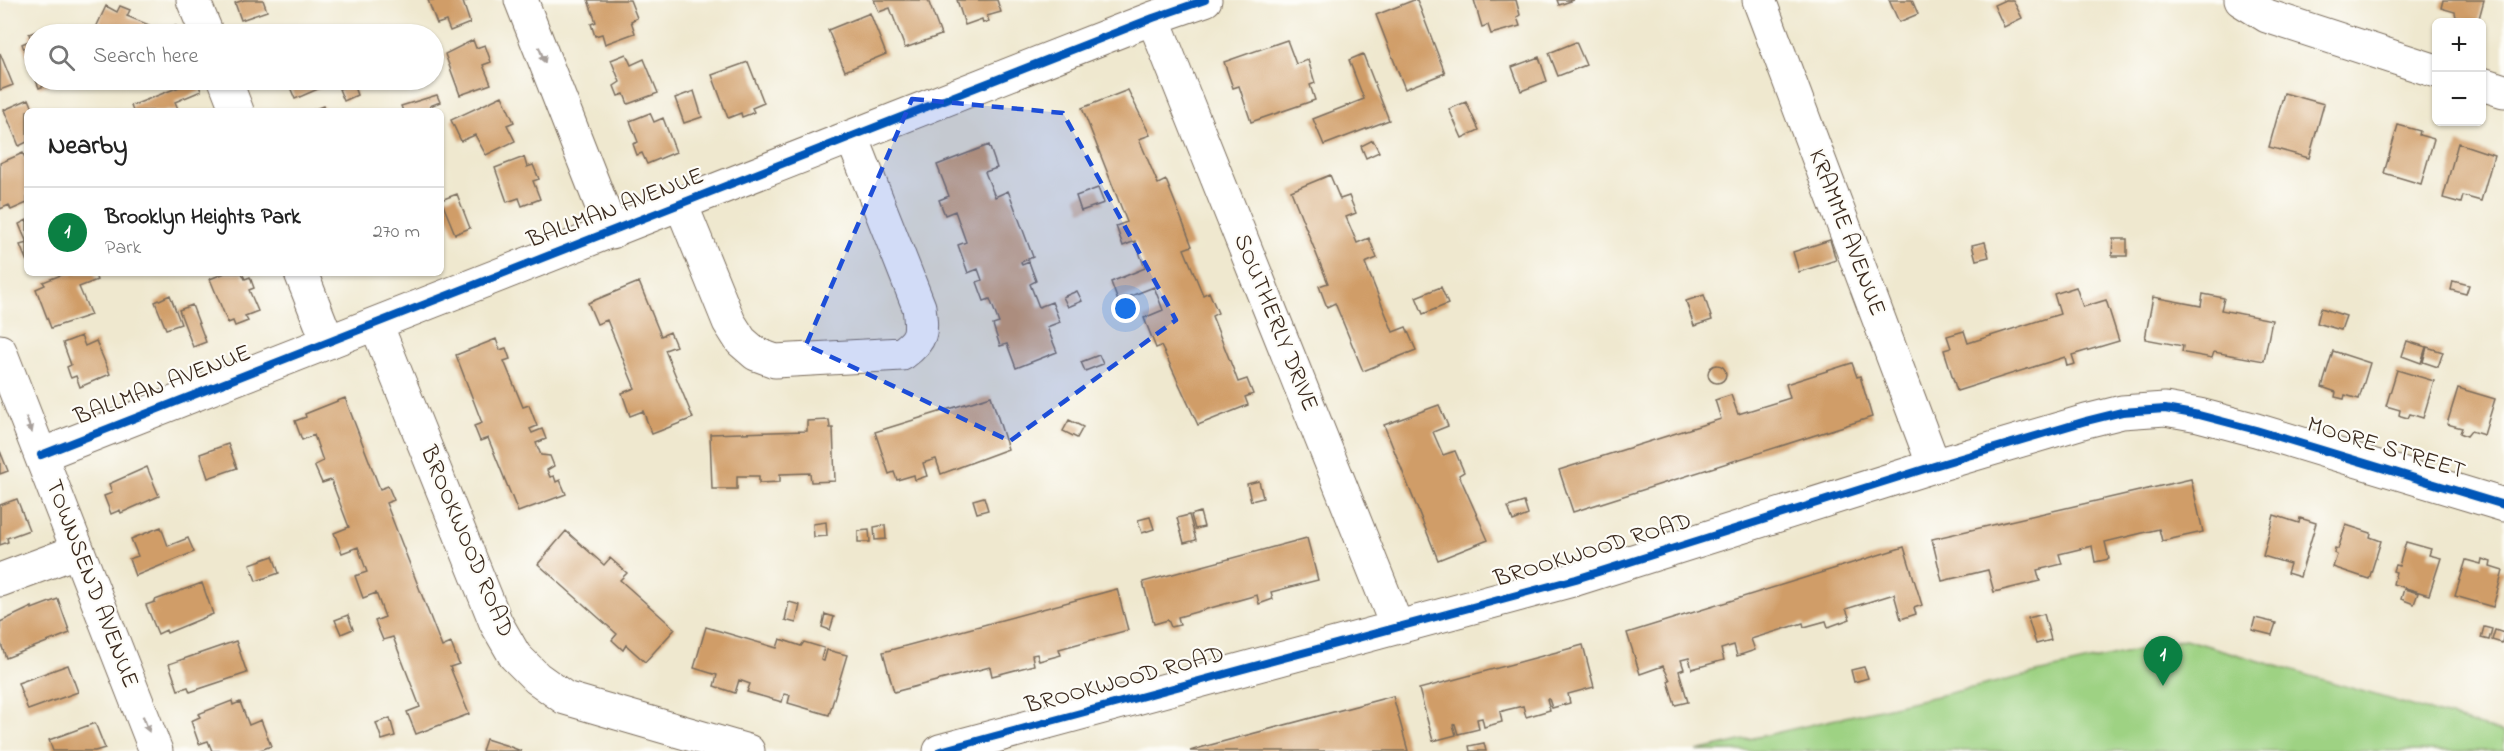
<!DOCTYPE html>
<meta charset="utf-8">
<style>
:root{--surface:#fff;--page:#f6f6f6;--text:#222;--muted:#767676;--line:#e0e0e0;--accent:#0b8043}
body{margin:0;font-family:"Indie Flower",sans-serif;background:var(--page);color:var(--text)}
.controls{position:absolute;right:18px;top:18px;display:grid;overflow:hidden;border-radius:9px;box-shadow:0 2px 4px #0004}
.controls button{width:54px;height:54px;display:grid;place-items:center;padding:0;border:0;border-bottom:2px solid var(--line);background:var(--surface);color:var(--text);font:30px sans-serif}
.you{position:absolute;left:1126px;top:309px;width:21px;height:21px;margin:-15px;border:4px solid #fff;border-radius:50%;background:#1a73e8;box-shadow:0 0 0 9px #1a73e833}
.badge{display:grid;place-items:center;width:39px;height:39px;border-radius:50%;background:var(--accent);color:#fff;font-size:20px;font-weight:700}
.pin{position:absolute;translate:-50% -50px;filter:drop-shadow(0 2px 3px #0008)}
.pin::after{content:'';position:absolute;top:32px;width:21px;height:18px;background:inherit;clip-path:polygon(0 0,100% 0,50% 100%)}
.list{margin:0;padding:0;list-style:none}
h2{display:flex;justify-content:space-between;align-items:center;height:78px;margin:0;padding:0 24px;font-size:26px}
h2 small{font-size:20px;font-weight:400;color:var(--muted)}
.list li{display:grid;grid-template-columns:39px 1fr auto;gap:18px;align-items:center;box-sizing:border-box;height:90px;padding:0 24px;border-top:2px solid var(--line)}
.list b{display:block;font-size:22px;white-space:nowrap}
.list p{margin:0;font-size:20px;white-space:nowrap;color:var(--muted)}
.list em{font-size:20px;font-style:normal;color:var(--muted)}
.icon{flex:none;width:33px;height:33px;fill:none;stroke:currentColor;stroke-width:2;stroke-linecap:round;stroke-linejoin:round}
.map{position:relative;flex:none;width:2504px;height:751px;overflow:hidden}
.search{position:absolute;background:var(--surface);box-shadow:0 2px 4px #0004;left:24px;top:24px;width:420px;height:66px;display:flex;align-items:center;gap:15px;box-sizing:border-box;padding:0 21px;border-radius:33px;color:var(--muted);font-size:22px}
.panel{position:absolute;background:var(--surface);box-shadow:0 2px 4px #0004;left:24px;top:108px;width:420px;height:168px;border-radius:9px}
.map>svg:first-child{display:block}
</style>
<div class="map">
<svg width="2504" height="751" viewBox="0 0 2504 751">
<rect width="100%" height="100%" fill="#fdfcf7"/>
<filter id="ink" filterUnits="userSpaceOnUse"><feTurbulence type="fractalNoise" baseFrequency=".0167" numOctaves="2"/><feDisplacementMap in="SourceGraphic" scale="12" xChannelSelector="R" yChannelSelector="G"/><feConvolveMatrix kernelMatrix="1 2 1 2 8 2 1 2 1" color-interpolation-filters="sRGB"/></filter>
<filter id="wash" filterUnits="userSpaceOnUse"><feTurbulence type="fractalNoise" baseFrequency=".008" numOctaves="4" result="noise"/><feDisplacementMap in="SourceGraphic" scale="24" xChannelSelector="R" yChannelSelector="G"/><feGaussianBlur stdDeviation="1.35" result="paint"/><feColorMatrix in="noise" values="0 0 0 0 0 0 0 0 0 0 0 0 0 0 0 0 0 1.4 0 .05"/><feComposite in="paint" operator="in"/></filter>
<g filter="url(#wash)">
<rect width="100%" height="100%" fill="#efe8cf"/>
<!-- green -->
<path fill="#9ed283" stroke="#6c7e50" stroke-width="1.5" d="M2185,639L2504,733V751H1697Z"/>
<g id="blocks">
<!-- building -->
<path fill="#d09d68" d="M244,0H263L267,11L241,20L235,3Z
M428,0H469L463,2L470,23L450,31L446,21L437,24Z
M588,0H630L637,18L631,21L635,33L605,44L602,34L595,36L591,24L596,22Z
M874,0H928L941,35L905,48L890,8L879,12Z
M957,0H997L1001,12L987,16L989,21L983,23L982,19L965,25Z
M1414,0H1417L1445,73L1405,89L1376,15Z
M1474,0H1516L1520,15L1517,17L1520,26L1491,34L1488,25L1482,27Z
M1557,0H1574L1559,5Z
M1889,0H1912L1918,14L1899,22Z
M2005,0H2013L2022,18L2004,27L1994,5Z
M2443,0H2484L2478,22L2456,17L2455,12L2441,8Z
M106,6L117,12L120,6L130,10L127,16L149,25L144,34H93Z
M870,13L886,54L845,71L828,30Z
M66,26L69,34H46Z
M176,26L179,34H153Z
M42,29L44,34H34V75L22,44L31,40L29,34Z
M401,29L403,34H388Z
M473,40L476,48L485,45L491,62L483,65L491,84L460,95L445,54Z
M1287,40L1296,64L1308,60L1315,83L1310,85L1315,100L1251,122L1239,86L1233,88L1224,62Z
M1576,42L1586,65L1558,76L1549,53Z
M0,53L13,85L0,90Z
M626,54L631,65L644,59L658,93L628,104L624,94L618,96L614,86L620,82L611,60Z
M1363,54L1389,120L1324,145L1313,119L1364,99L1349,60Z
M1539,57L1547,81L1521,91L1512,67Z
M748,62L764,103L752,108L754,112L750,114L742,117L741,113L728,118L712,75Z
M36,80H60L39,88Z
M197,80L201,91L175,102L179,111H133L131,106Z
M287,80H322L325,86L295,99Z
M353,84L357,95L344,101L339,89Z
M1128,90L1150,135L1139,139L1158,184L1166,180L1176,205L1192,246L1184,249L1203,295L1209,292L1218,313L1212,316L1234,371L1238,382L1247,379L1253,394L1245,397L1248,405L1198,425L1168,360L1161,346L1156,348L1144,318L1163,310L1154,287L1118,301L1111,282L1145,268L1135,241L1123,246L1116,226L1127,222L1082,108Z
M694,91L702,117L684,123L675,98Z
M2284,93L2324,104L2309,158L2269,147Z
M437,95L440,102L430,106L432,111H403L401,106Z
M502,96L514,122L507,125L515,141L486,155L475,135L461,141L451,120Z
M29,99L34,111H27V142L19,146L4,110Z
M1466,102L1479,130L1462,138L1449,109Z
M323,106L325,111H310Z
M650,113L654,122L663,118L676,152L647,164L642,153L637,155L633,144L638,142L630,121Z
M2398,125L2420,131L2419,135L2434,139L2421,184L2384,173Z
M1373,140L1379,152L1366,158L1361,146Z
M2458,143L2494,155L2481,201L2463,196L2461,203L2443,198Z
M989,145L997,168L985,172L995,197L1008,191L1011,198L1033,257L1021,262L1022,265L1029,262L1036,281L1030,284L1039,307L1052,302L1060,322L1047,327L1057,352L1016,368L1007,344L1000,346L993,325L999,323L990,299L984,301L977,282L982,280L978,269L968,273L958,245L966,242L955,211L945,215L939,200L949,196L937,165Z
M23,153L27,163V203L11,210L9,205L0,209V163Z
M524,157L527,167L533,165L539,179L533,181L540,199L522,206L519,198L507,202L495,168Z
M1330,175L1340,199L1349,196L1356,213L1346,217L1357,243L1369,238L1377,258L1365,263L1393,332L1406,327L1416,350L1363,371L1335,303L1327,307L1325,302L1319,286L1328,283L1291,191Z
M1098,188L1104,203L1081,211L1076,196Z
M457,194L470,228L455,234L441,200Z
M27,220V243L19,224Z
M2113,239H2127V256H2112Z
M1830,240L1836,260L1799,272L1793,252Z
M1985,242L1989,257L1976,260L1972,245Z
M27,243V262L20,245Z
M66,273H94L97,280L79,287L91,315L51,328L36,289L45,285L43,282Z
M225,273H242L245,279L250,277L254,288L249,290L258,311L245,316L248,321L235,326L233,321L228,323L210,279Z
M2453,281L2469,285L2466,294L2451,290Z
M639,282L661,336L670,332L676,346L665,350L693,418L652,434L643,411L630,416L622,393L635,388L634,386L607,320L597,324L588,303Z
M1441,287L1448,304L1423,314L1416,297Z
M2076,287L2083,307L2106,300L2119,341L2072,355L2075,364L2067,366L2065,357L1957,391L1944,350L1951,348L1947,336L1964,331L1968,343L2060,314L2054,294Z
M1077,291L1082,301L1068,307L1063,297Z
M2203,294L2224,298L2221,310L2272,320L2264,361L2214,352L2212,358L2185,353L2182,352L2183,346L2145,339L2153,297L2201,306Z
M170,295L181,324L166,329L155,302Z
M1704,295L1712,320L1694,326L1686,301Z
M192,305L206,342L193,347L179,310Z
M2321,308L2346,316L2341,330L2317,323Z
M81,336L85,346L96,341L110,374L80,387L76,376L71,378L70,376L67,367L71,365L63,343Z
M496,339L500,350L506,348L510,359L504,361L523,407L529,405L537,426L530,429L532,433L542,429L546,439L536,443L541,455L550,456L554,466L547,470L550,477L554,476L556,482L560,480L566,494L518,512L488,438L480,441L474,426L482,423L456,355Z
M2407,341L2426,347L2421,363L2402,356Z
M2427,347L2443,352L2438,367L2423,362Z
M2333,351L2370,363L2359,399L2345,395L2344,399L2335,397L2336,392L2322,387Z
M1099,355L1103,364L1085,371L1081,362Z
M1852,363L1857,377L1860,376L1872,417L1573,512L1559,470L1721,419L1715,400L1731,395L1738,414L1790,398L1786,384Z
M1708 374a9 9 0 1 1 18 0a9 9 0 1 1-18 0Z
M2397,370L2434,381L2423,418L2410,414L2408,418L2401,416L2399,415L2400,410L2386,406Z
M2458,388L2495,399L2484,435L2471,431L2467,436L2460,433L2462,428L2447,424Z
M991,396L1008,449L941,474L936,459L923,463L927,476L915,480L914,475L897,480L894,472L889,474L875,432Z
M345,398L380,489L388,486L394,500L386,503L442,647L451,643L459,664L450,667L469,714L416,734L407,712L420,707L393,637L383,640L375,621L385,617L376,593L363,598L355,576L367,572L358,547L342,553L334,533L349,527L331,480L322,483L315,467V465L323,461L314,435L302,440L295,421L306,417L305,414Z
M1439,405L1448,426L1433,432L1443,455L1455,451L1464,472L1459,475L1488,540L1438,560L1384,425Z
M829,420L830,428H833L835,481L811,482L810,473L780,474V482L759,483V476H737V489H712L710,434L807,431V421Z
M1069,420L1083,427L1077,438L1063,431Z
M228,444L237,468L208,478L200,454Z
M0,451L8,471L0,474Z
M147,467L159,496L121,513L120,510L111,514L104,496L112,493L109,484Z
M2191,479L2203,532L2162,541L2159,529L2105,542L2109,559L2095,562L2092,546L2059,554L2062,564L2037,570L2040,581L1994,592L1988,570L1942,581L1932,539Z
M1259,481L1263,498L1251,501L1247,484Z
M984,497L988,510L977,513L973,500Z
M17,499L29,530L7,538L8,542L0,545V505Z
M1524,502L1528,515L1513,521L1508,507Z
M1200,512L1204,527L1195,529L1191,515Z
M1189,515L1196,540L1184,543L1177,518Z
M2274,515L2299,523L2300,518L2316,523L2300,577L2287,573L2290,564L2263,556Z
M1150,517L1154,529L1142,533L1138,520Z
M826,522L827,536L814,537L813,524Z
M885,525L886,539L875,540L874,527Z
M2346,525L2371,533L2370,537L2381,541L2369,579L2333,567L2337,555L2334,553L2335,548L2338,549Z
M161,527L168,546L188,538L194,552L135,576L129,559L138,556L131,539Z
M869,530L870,542H858V531Z
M566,531L604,565L610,558L627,573L620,580L675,629L645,662L626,645L623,650L612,640L617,634L538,564Z
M1307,538L1318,580L1271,592L1273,599L1259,604L1257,595L1178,617L1180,625L1171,627L1168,620L1154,624L1143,582Z
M2406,542L2431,549L2429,555L2441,558L2429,595L2393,584L2396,572L2393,571L2395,565L2399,566Z
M1904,547L1922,605L1914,608L1916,614L1901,619L1894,594L1846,609L1850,619L1831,626L1828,627L1826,621L1804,627L1803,623L1751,639L1755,650L1737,656L1734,645L1721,649L1724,660L1692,669L1689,658L1681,660L1684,669L1679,671L1688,702L1675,705L1668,681L1670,680L1663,666L1640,674L1627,633Z
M273,556L279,573L256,581L250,564Z
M2482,559L2491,562L2490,567L2503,571L2493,607L2455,596L2466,560L2481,564Z
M202,583L213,614L167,633L166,630L158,634L146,605L155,602V600Z
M1117,589L1128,630L1059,649L1061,655L1039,661L1037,654L1032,655L1034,665L992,676L990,667L894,692L883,652Z
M2404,589L2418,593L2414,604L2401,599Z
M58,599L70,633L6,658L0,641V622L32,607V609Z
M789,602L800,605L796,623L785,620Z
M825,614L834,617L830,630L822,627Z
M2044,614L2051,640L2036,644L2028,618Z
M348,615L353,629L341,634L335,620Z
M2255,618L2276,623L2272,635L2252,630Z
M706,627L777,648L780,639L801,646L804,642L824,648L821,660L824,661L827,650L847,655L829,715L788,703L790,695L784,694L782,702L747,692L750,684L739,680L735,693L714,686L717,675L694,668Z
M2484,627L2492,629L2489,640L2481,638Z
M2495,630L2504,633L2502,643L2492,640Z
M236,641L247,673L190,692L188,687L178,690L169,664Z
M1583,645L1594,687L1568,694L1570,703L1552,708L1549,699H1547L1550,710L1526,717L1523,706L1506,710L1500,712L1502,722L1484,727L1482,718L1477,719L1479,729L1458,734L1455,724L1453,725L1456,735L1433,741L1419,689Z
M68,665L78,692L28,710L18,683Z
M1864,667L1868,678L1854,682L1851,670Z
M1393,696L1408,751H1190L1203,747Z
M232,701L233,705L240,702L249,725L261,720L271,746L258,751H212L208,741L199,744L191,721L200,717L198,714Z
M390,718L395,736L382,740L376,723Z
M95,723L105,748L95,751H53L49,740Z
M486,739L508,746L521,751H482Z
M1484,743L1486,751H1470L1469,746Z"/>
</g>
</g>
<g filter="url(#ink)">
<use href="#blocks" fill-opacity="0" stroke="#7a6c5c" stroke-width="1.5"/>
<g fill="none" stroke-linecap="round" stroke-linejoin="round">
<defs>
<path id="minor" d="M193,0L207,34
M521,0L612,232
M1759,0L1934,466
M2241,0L2267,16L2436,71
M1153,18L1397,627
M225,80L237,111
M2482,84L2504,91
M681,204L729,322L741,341L756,354L775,361L902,354C923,339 922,332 919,307L852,137
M301,273L328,342
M376,324L496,623L515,656L537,678L565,698L748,751
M0,351L156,751
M41,455L1153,18L1205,0
M0,580L78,551
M940,751L1576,579L1934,466L2086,421L2122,412L2165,409L2199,415L2256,430L2504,505"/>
</defs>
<!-- minor casing -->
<use href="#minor" stroke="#7a6c5c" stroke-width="35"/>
<!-- minor -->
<use href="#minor" stroke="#fff" stroke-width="33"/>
<defs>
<path id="cycleway" d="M41,455L1153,18L1205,0
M940,751L1576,579L1934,466L2086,421L2122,412L2165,409L2199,415L2256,430L2504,505"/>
</defs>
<!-- cycleway casing -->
<use href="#cycleway" stroke="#fdfcf7" stroke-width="11"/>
<!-- cycleway -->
<use href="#cycleway" stroke="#0057b8" stroke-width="8"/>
</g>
<!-- one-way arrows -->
<defs><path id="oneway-solid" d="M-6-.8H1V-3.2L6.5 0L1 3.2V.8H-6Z" transform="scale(1.5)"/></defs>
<g fill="#a79f9a">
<use href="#oneway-solid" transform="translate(542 55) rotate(69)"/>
<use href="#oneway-solid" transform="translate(29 425) rotate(69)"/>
<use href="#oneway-solid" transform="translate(146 724) rotate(69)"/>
</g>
</g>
<!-- marked area -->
<path fill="#1d4ed8" fill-opacity="0.2" stroke="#1d4ed8" stroke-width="4.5" stroke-dasharray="12 8" stroke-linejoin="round" d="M912,99L1063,113L1176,320L1010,441L806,345Z"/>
<g text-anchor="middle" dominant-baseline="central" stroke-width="4.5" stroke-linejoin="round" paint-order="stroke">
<!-- street labels -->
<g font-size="24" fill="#3b2a1e" stroke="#fdfcf7">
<text transform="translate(616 209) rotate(-21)">BALLMAN AVENUE</text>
<text transform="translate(1846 233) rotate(69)">KRAMME AVENUE</text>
<text transform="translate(1275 323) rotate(68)">SOUTHERLY DRIVE</text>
<text transform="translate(163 386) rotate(-21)">BALLMAN AVENUE</text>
<text transform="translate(2386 449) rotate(17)">MOORE STREET</text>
<text transform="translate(466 542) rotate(67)">BROOKWOOD ROAD</text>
<text transform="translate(1593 551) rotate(-17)">BROOKWOOD ROAD</text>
<text transform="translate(91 584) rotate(69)">TOWNSEND AVENUE</text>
<text transform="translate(1125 681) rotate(-15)">BROOKWOOD ROAD</text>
</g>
</g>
</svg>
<div class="controls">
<button>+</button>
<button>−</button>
</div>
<div class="you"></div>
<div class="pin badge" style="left:2163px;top:686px">1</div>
<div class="search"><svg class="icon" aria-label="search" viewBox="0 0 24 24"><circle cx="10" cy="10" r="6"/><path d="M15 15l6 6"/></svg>Search here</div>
<section class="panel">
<h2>Nearby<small></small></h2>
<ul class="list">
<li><span class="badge">1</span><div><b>Brooklyn Heights Park</b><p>Park</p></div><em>270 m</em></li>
</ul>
</section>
</div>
